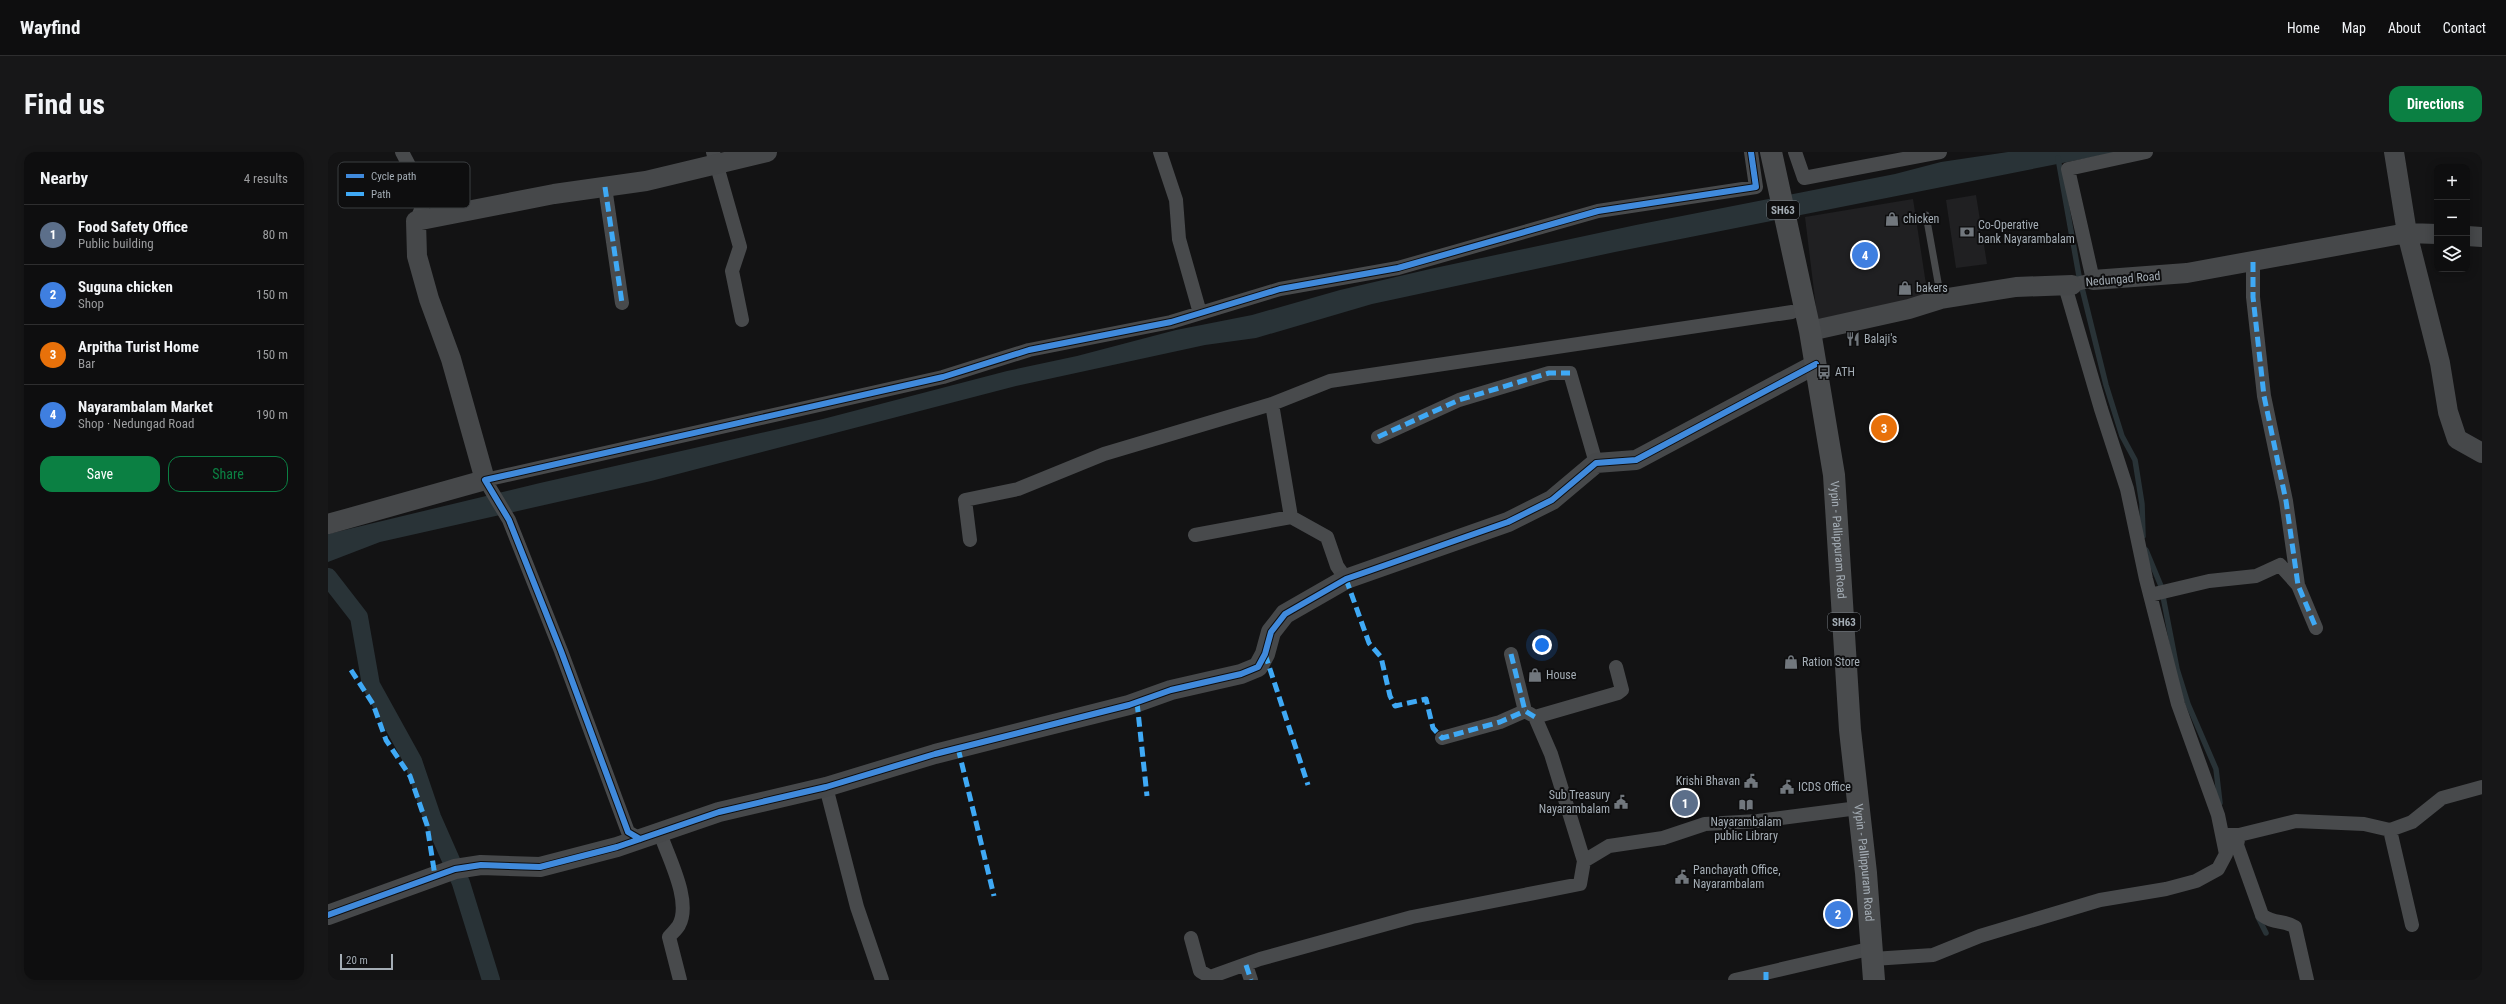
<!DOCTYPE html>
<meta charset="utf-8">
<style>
:root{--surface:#0e0e0f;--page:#171718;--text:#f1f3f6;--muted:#9b9c9e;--line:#2e2e2f;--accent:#0b8043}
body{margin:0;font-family:"Roboto Condensed",sans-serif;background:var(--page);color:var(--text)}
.controls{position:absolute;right:12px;top:12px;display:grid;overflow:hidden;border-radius:8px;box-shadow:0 2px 10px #0003}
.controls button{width:36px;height:36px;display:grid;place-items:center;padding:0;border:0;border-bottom:1px solid var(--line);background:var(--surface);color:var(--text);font:20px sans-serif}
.scale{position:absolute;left:12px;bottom:10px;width:53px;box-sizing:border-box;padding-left:4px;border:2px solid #a4adb5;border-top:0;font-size:11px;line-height:14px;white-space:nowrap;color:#a4adb5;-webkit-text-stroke:3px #0e0e0f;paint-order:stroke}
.you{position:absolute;left:1214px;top:493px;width:14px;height:14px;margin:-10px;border:3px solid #fff;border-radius:50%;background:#1a73e8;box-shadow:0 0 0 6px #1a73e833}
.badge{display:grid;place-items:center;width:26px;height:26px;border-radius:50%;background:var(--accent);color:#fff;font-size:13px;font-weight:700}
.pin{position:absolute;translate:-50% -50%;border:2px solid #fff;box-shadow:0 1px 4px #0006}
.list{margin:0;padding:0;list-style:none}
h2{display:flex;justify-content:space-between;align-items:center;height:52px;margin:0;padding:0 16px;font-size:17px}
h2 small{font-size:13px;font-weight:400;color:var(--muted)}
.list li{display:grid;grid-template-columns:26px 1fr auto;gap:12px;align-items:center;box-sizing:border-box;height:60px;padding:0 16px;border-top:1px solid var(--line)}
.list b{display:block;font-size:15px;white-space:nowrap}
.list p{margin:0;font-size:13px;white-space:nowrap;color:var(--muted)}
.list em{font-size:13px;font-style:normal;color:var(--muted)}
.actions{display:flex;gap:8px;padding:12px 16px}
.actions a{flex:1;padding:9px 0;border:1px solid var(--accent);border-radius:12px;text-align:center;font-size:14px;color:var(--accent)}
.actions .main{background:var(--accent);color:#fff}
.icon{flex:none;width:22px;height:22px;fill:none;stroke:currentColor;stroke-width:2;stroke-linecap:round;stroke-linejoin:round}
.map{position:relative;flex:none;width:2154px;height:828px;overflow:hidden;border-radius:12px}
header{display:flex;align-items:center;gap:24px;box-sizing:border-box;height:56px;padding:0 20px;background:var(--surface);border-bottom:1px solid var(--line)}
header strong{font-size:19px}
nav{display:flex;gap:22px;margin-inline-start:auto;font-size:14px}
.intro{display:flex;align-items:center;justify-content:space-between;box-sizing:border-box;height:96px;padding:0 24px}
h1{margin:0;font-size:28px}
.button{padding:10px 18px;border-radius:12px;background:var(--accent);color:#fff;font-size:14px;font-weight:700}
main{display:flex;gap:24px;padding:0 24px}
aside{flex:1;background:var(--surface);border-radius:12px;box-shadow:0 2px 10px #0003}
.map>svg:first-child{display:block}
</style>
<header>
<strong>Wayfind</strong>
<nav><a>Home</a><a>Map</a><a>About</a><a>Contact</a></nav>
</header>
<div class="intro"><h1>Find us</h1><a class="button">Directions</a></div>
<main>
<aside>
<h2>Nearby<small>4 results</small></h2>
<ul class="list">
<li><span class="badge" style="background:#5c6f8a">1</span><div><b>Food Safety Office</b><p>Public building</p></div><em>80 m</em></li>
<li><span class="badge" style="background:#3f7fe0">2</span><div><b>Suguna chicken</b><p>Shop</p></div><em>150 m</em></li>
<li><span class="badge" style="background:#e8710a">3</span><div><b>Arpitha Turist Home</b><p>Bar</p></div><em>150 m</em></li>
<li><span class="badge" style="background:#3f7fe0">4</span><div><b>Nayarambalam Market</b><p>Shop · Nedungad Road</p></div><em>190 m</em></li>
</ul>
<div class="actions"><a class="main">Save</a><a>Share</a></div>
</aside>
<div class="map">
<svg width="2154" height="828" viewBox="0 0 2154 828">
<rect width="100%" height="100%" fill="#131314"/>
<!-- built -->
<path fill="#202022" d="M1648,43L1659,112L1628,116L1618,48Z
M1585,47L1601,152L1490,172L1477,65Z"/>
<!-- water -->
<path fill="#293337" d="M1680,0H1790L1287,100L1044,152L928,186L877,193L688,234L323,329L52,390L0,410V382L212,331L495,267L679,219L749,204L848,178L924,163L1012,138L1102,117L1308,73L1567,22L1613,10Z"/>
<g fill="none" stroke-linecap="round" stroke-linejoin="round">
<!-- stream -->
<path stroke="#293337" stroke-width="5.5" d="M1730,6L1751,124L1778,233L1794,284L1807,308L1814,352L1815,384
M1818,398L1833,434L1849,517L1860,552L1888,617L1892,651
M1930,765L1938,781"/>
<!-- canal -->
<path stroke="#293337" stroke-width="18" d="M0,425L31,465L43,533L85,609L104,665L133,731L163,828"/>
<!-- lane -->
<path stroke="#484a4c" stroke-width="7" d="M1598,63L1613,147"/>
<!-- street -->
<path stroke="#484a4c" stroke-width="14" d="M74,0L86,23L96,51L88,69
M385,0L412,95L404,119L414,168
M832,0L848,48L851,87L872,161
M1467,0L1476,26L1612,0
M277,35L294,151
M1925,110V145L1936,244L1958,349L1970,433L1988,476
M1744,133L1765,128L1740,17L1818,0
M944,252L963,365
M1050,285L1131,248L1221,221H1242L1268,311
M867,383L963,365L999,385L1009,414L1018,427
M642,388L637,348L690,337L776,302L944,252L1002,229L1464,160
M1822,443L1881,429L1928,424L1952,413L1970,433
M1183,502L1197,559L1204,563
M1288,515L1294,538L1290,541L1207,565L1223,602L1256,709L1281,694L1335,686L1377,672L1430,669L1530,656
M1114,586L1172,570L1197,559
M498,635L529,755L554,828
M2062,678L2084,773
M332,681C340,705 364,749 351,773C349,777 344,781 341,785L352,828
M1895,683H1911L1968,669L2036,672L2062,678L2084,670L2114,646L2154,635
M1911,683L1909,693L1934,763C1947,773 1955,767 1967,775L1979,828
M312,687L300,680L233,499L181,368L157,328L615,225L701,198L843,170L952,137L1070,116L1270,59L1428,35L1423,0
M863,786L872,819L882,825L932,807L1084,765L1252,732L1256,709
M1545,807L1605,803L1652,784L1772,748L1838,737L1868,729L1890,717L1898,702L1890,663L1850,552L1818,427L1799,337L1773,257L1737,134
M918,813L923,828
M1407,828L1545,796"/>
<!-- secondary -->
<path stroke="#46484a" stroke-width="20" d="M2066,0L2079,81L2112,211L2120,260L2129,287L2154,301
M2139,84L2154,85
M1765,128L1859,121L2079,81L2109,82
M1482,179L1581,157L1613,147L1688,135L1744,133
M0,372L157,328L123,207L101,147L89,104L88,69L226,42L318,29L439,0
M0,763L127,717L153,713L212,715L289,695L391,660L498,635L607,602L801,553L843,538L913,522L930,515L937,502L943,480L957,462L1018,427L1180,370L1224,348L1268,311L1308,308L1488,212"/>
<!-- primary -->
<path stroke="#4a4c4e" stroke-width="22" id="s1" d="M1443,0L1482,179L1506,323L1522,578L1538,721L1546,828"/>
<!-- quiet -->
<path stroke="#3fa9f5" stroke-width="5" stroke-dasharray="10 5" stroke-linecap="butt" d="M277,35L294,151
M1925,110V145L1936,244L1958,349L1970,433L1988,476
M1050,285L1131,248L1221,221H1242
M1018,427L1041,491L1053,505L1062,544L1067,554L1098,547L1105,576L1114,586L1172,570L1197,559
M937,502L980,633
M1183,502L1197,559L1207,565
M23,518L45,552L58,588L82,624L99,673L107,724
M809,550L819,644
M630,596L666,744
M918,813L923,828
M1438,820V828"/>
<defs>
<path id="cycleway" d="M312,687L300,680L233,499L181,368L157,328L615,225L701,198L843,170L952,137L1070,116L1270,59L1428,35L1423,0
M0,763L127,717L153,713L212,715L289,695L391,660L498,635L607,602L801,553L843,538L913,522L930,515L937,502L943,480L957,462L1018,427L1180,370L1224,348L1268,311L1308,308L1488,212"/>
</defs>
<!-- cycleway casing -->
<use href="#cycleway" stroke="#0e0e0f" stroke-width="8"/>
<!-- cycleway -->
<use href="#cycleway" stroke="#408adc" stroke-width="6"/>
</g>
<!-- icons -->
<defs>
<symbol id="shop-bare" viewBox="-9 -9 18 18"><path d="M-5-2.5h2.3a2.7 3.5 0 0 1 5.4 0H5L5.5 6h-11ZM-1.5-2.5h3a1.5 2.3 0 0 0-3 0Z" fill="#71777d" stroke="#0e0e0f" stroke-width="2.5" paint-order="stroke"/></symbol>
<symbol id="bank-bare" viewBox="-9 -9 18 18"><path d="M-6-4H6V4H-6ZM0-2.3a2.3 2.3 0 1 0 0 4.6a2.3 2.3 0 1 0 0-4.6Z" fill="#71777d" stroke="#0e0e0f" stroke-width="2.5" paint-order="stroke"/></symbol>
<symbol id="restaurant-bare" viewBox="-9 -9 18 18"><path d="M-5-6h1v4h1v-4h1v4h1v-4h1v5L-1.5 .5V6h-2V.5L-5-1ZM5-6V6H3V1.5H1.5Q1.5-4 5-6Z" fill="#71777d" stroke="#0e0e0f" stroke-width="2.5" paint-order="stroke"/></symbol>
<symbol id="bus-bare" viewBox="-9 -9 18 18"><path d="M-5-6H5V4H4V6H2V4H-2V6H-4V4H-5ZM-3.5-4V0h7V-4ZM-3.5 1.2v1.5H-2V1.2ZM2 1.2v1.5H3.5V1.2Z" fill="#71777d" stroke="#0e0e0f" stroke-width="2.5" paint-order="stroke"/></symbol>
<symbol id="civic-bare" viewBox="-9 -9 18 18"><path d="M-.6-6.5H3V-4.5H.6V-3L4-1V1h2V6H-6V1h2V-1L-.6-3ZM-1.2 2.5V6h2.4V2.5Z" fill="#71777d" stroke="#0e0e0f" stroke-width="2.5" paint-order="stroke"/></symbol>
<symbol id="library-bare" viewBox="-9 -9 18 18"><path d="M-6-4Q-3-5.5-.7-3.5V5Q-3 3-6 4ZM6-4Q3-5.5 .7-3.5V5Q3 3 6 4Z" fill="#71777d" stroke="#0e0e0f" stroke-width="2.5" paint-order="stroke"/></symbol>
</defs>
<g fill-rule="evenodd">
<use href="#shop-bare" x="1554" y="57" width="20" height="20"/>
<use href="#bank-bare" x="1629" y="70" width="20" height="20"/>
<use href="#shop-bare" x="1567" y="126" width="20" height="20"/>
<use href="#restaurant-bare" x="1515" y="177" width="20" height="20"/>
<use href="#bus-bare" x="1486" y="210" width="20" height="20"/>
<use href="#shop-bare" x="1453" y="500" width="20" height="20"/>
<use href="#shop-bare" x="1197" y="513" width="20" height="20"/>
<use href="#civic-bare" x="1413" y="619" width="20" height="20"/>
<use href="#civic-bare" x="1449" y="625" width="20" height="20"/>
<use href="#civic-bare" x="1283" y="640" width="20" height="20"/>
<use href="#library-bare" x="1408" y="643" width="20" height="20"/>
<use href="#civic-bare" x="1344" y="715" width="20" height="20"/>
</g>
<g text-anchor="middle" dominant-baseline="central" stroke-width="4" stroke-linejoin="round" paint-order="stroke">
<!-- shield labels -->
<g fill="#0e0e0f" stroke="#777d83" stroke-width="1">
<rect x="1439" y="49" width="32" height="18" rx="3"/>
<rect x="1500" y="461" width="32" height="18" rx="3"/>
</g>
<g font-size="11" font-weight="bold" fill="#a4adb5">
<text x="1455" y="58">SH63</text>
<text x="1516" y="470">SH63</text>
</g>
<!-- poi labels -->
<g font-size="12" fill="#a4adb5" stroke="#0e0e0f" text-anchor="start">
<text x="1575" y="67">chicken</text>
<text x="1650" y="73">Co-Operative<tspan x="1650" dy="14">bank Nayarambalam</tspan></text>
<text x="1588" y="136">bakers</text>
<text x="1536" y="187">Balaji's</text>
<text x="1507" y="220">ATH</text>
<text x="1474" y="510">Ration Store</text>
<text x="1218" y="523">House</text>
<text x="1412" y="629" text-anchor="end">Krishi Bhavan</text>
<text x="1470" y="635">ICDS Office</text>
<text x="1282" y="643" text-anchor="end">Sub Treasury<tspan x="1282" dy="14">Nayarambalam</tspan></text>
<text x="1418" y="670" text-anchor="middle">Nayarambalam<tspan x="1418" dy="14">public Library</tspan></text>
<text x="1365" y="718">Panchayath Office,<tspan x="1365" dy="14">Nayarambalam</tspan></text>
</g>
<!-- street labels -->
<g font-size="12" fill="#a4adb5" stroke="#0e0e0f">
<text transform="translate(1795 127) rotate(-5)">Nedungad Road</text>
<text stroke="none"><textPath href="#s1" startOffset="394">Vypin - Pallippuram Road</textPath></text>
<text stroke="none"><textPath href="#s1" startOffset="718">Vypin - Pallippuram Road</textPath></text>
</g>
</g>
<!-- legend -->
<rect x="10" y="10" width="132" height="46" rx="6" fill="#0e0e0f" stroke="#3b3e41" stroke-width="1"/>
<rect x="18" y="22" width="18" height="4" fill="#408adc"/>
<rect x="18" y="40" width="18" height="4" fill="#3fa9f5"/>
<g font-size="11" fill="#a4adb5">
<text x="43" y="28">Cycle path</text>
<text x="43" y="46">Path</text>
</g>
</svg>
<div class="controls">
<button>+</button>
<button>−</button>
<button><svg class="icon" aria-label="layers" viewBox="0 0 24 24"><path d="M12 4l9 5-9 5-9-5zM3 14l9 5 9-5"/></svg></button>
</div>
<div class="scale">20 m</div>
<div class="you"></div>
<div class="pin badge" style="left:1357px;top:651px;background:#5c6f8a">1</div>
<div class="pin badge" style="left:1510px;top:762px;background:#3f7fe0">2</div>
<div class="pin badge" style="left:1556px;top:276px;background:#e8710a">3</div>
<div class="pin badge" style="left:1537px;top:103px;background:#3f7fe0">4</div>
</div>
</main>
